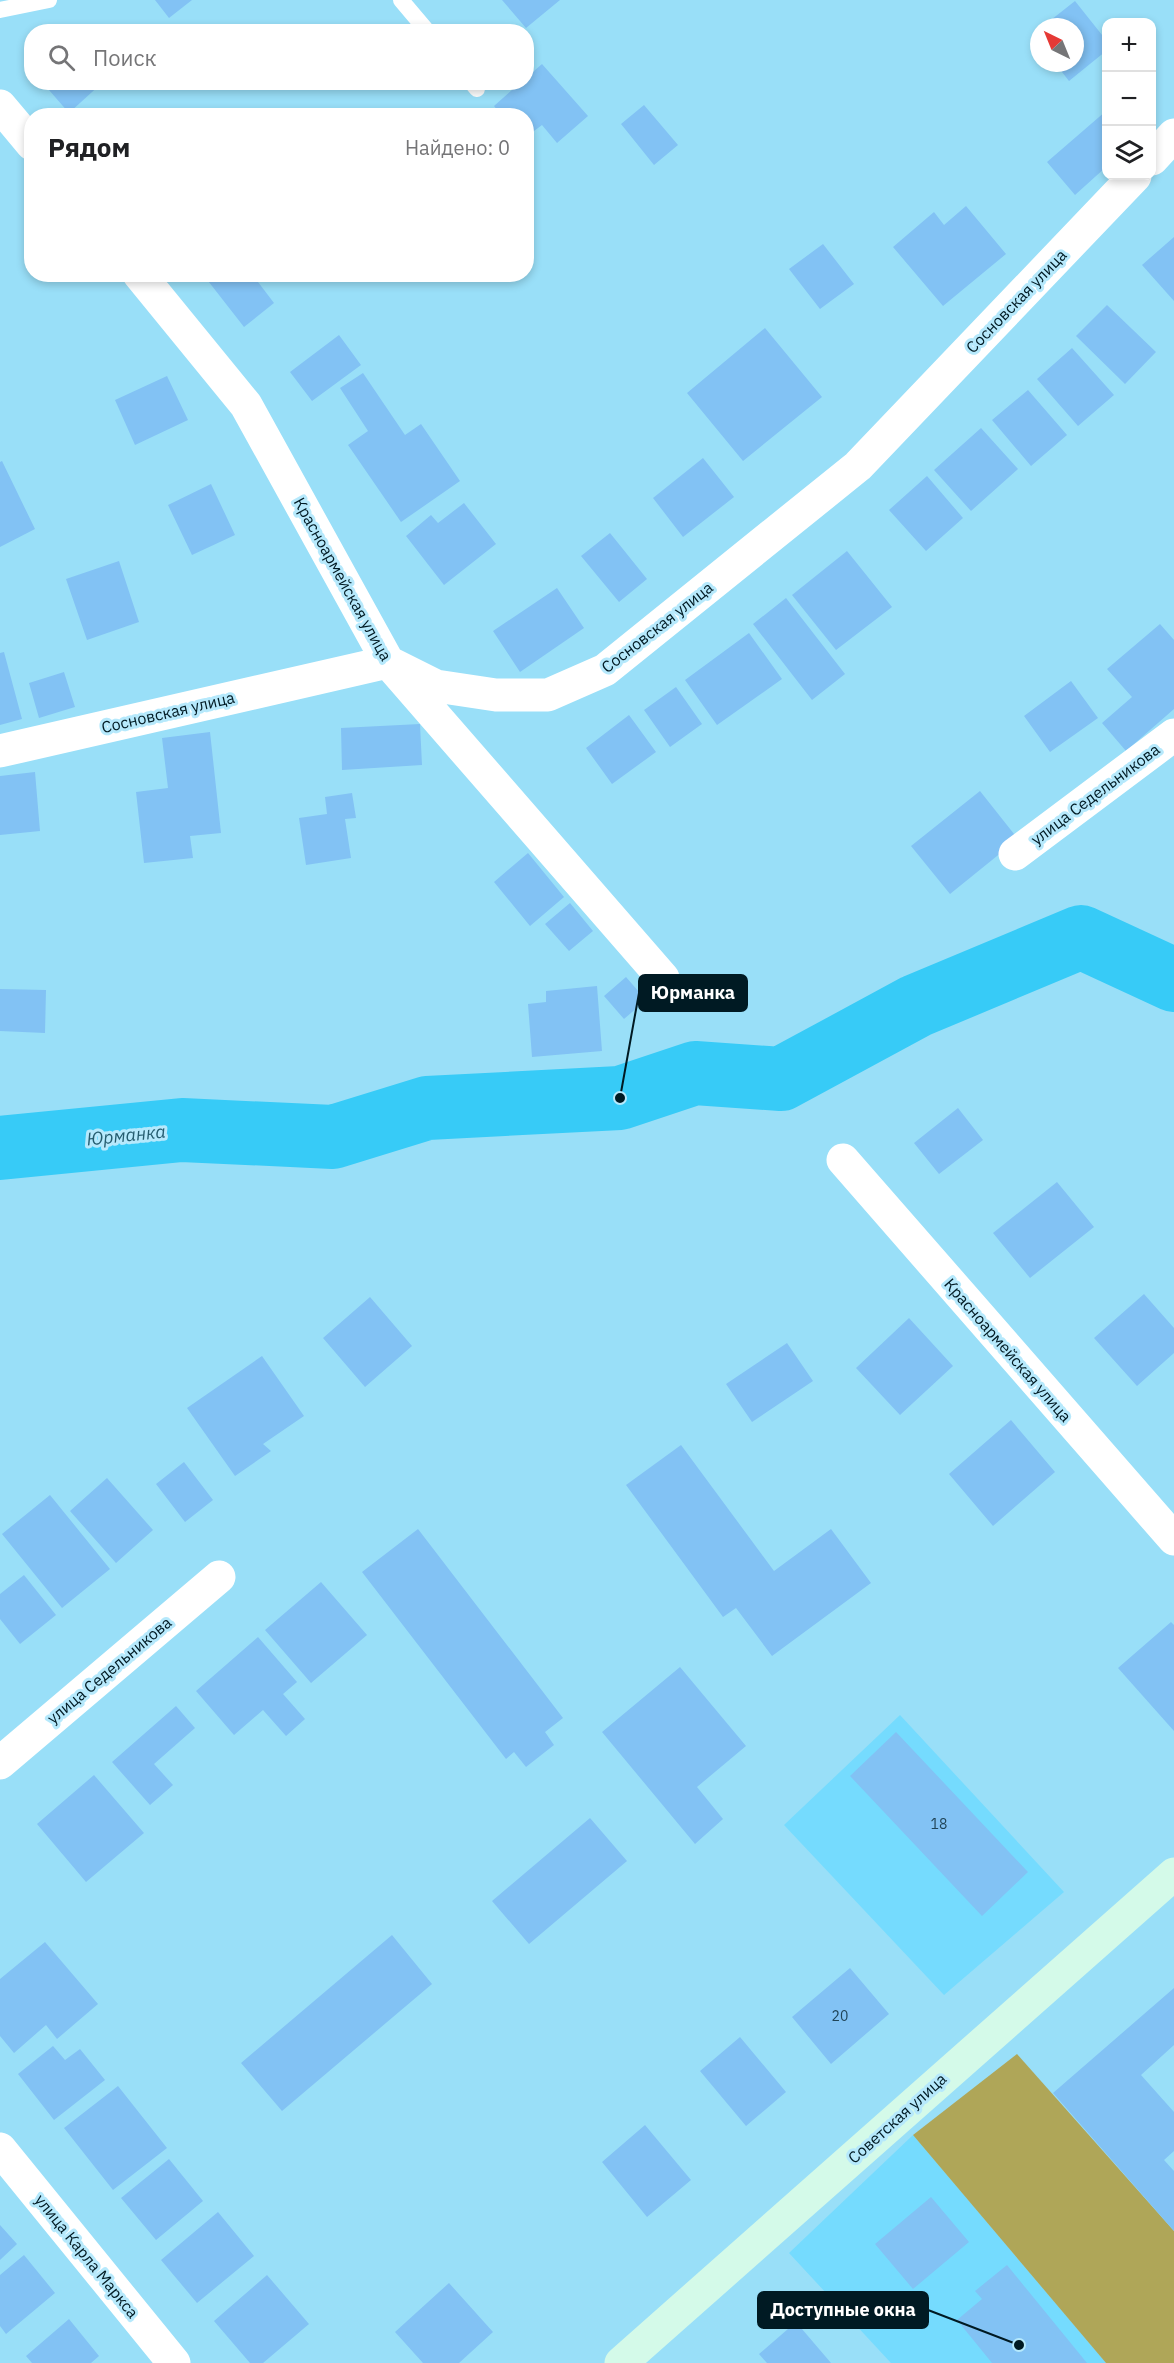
<!DOCTYPE html>
<html lang="ru">
<meta charset="utf-8">
<style>
:root{--surface:#fff;--page:#f2f2f2;--text:#202124;--muted:#757577;--line:#e0e0e0}
body{margin:0;font-family:"IBM Plex Sans",sans-serif;background:var(--page);color:var(--text)}
.controls{position:absolute;right:18px;top:18px;display:grid;overflow:hidden;border-radius:12px;box-shadow:0 3px 9px #0003}
.controls button{width:54px;height:54px;display:grid;place-items:center;padding:0;border:0;border-bottom:2px solid var(--line);background:var(--surface);color:var(--text);font:30px sans-serif}
.compass{position:absolute;left:1030px;top:18px;width:54px;height:54px;border-radius:50%;background:var(--surface);box-shadow:0 3px 9px #0003;rotate:317deg}
.list{margin:0;padding:0;list-style:none}
h2{display:flex;justify-content:space-between;align-items:center;height:78px;margin:0;padding:0 24px;font-size:26px}
h2 small{font-size:20px;font-weight:400;color:var(--muted)}
.icon{flex:none;width:33px;height:33px;fill:none;stroke:currentColor;stroke-width:2;stroke-linecap:round;stroke-linejoin:round}
.map{position:relative;flex:none;width:1174px;height:2363px;overflow:hidden}
.search{position:absolute;background:var(--surface);box-shadow:0 3px 9px #0003;left:24px;top:24px;width:510px;height:66px;display:flex;align-items:center;gap:15px;box-sizing:border-box;padding:0 21px;border-radius:24px;color:var(--muted);font-size:22px}
.panel{position:absolute;background:var(--surface);box-shadow:0 3px 9px #0003;left:24px;top:108px;width:510px;height:174px;border-radius:24px}
.map>svg:first-child{display:block}
</style>
<div class="map">
<svg width="1174" height="2363" viewBox="0 0 1174 2363">
<rect width="100%" height="100%" fill="#99dff8"/>
<!-- built -->
<path fill="#75dbfe" d="M900,1715L1064,1892L944,1995L784,1825Z
M913,2135L1106,2363H891L789,2253Z"/>
<!-- green -->
<path fill="#afa658" d="M1017,2054L1174,2231V2363H1106L913,2135Z"/>
<g fill="none" stroke-linecap="round" stroke-linejoin="round">
<!-- river -->
<path stroke="#37cbf7" stroke-width="64" d="M0,1148L182,1130L333,1137L427,1108L620,1098L695,1073L781,1079L916,1006L1081,937L1174,980"/>
</g>
<!-- building -->
<path fill="#82c2f4" d="M155,0H192L169,18Z
M502,0H560L526,28Z
M1075,1L1106,40V51L1069,81L1055,63H1075V27H1042Z
M542,64L588,116L557,143L542,125L526,137V116H502L494,106L521,82H526V78Z
M42,82H103L69,113Z
M644,105L678,145L654,165L621,124Z
M1106,111V167L1075,195L1047,162Z
M966,206L1006,254L943,306L893,247L934,212L944,225Z
M1174,237V301L1142,265Z
M823,244L854,284L820,309L789,269Z
M208,274H252L274,303L244,327L205,277Z
M1107,305L1156,352L1125,384L1076,336Z
M765,328L822,397L743,461L687,393Z
M339,335L361,365L312,401L290,372Z
M1072,348L1114,395L1078,426L1037,379Z
M363,373L405,435L421,424L460,481L401,522L348,445L368,431L340,388Z
M167,376L188,420L135,445L115,400Z
M1028,390L1067,435L1031,466L992,420Z
M981,428L1018,469L971,511L934,470Z
M703,458L734,497L683,537L653,498Z
M2,461L35,529L0,547V462Z
M927,476L963,518L926,551L889,510Z
M211,484L235,535L192,555L168,505Z
M464,503L496,544L444,585L406,536L431,515L438,523Z
M610,533L647,579L619,602L581,556Z
M847,551L892,607L836,650L792,595Z
M119,561L139,622L87,640L66,579Z
M557,588L584,628L520,672L493,631Z
M786,598L845,674L812,700L753,624Z
M1160,624L1174,640V709L1126,751L1102,723L1132,697L1107,669Z
M749,633L782,679L717,725L685,680Z
M4,652L22,719L0,725V653Z
M64,672L75,707L39,718L29,683Z
M1071,681L1098,718L1050,752L1024,716Z
M676,687L702,724L670,747L644,710Z
M629,715L656,752L612,784L586,748Z
M420,724L422,765L342,770L341,728Z
M210,732L221,833L190,836L193,858L144,863L136,792L168,788L162,738Z
M35,772L40,831L0,835V776Z
M980,791L1018,839L950,894L911,846Z
M352,793L356,818L345,819L351,858L306,865L299,818L327,814L325,797Z
M528,853L564,897L530,926L494,882Z
M570,903L593,931L569,951L545,924Z
M626,977L646,1000L624,1019L604,996Z
M597,986L602,1051L532,1057L528,1004L546,1002V991Z
M0,989L46,990L45,1033L0,1031Z
M958,1108L983,1140L939,1174L914,1143Z
M1057,1182L1094,1227L1030,1278L993,1233Z
M1144,1294L1174,1328V1353L1137,1386L1094,1338Z
M370,1297L412,1346L365,1387L323,1338Z
M909,1318L953,1366L900,1415L856,1368Z
M787,1343L813,1381L752,1422L726,1384Z
M262,1356L304,1416L263,1444L271,1451L235,1476L187,1408Z
M1011,1420L1055,1472L993,1526L949,1474Z
M681,1445L774,1571L831,1529L871,1583L772,1656L736,1608L723,1617L626,1485Z
M184,1462L213,1500L185,1522L156,1484Z
M107,1478L153,1530L116,1563L70,1511Z
M50,1495L110,1569L62,1608L2,1534Z
M418,1529L563,1718L545,1732L554,1745L526,1767L514,1752L506,1759L362,1572Z
M24,1575L56,1615L20,1644L0,1619V1594Z
M321,1582L367,1635L311,1683L265,1630Z
M1171,1622L1174,1625V1731L1118,1668Z
M258,1637L297,1682L283,1694L305,1719L286,1736L263,1710L234,1735L196,1691Z
M680,1667L746,1746L697,1787L723,1819L695,1844L602,1732Z
M176,1706L195,1728L154,1764L173,1785L150,1805L112,1762Z
M896,1732L1028,1872L982,1916L850,1776Z
M94,1775L144,1833L86,1882L37,1824Z
M590,1818L627,1861L529,1944L492,1901Z
M392,1935L432,1984L282,2111L241,2063Z
M45,1942L98,2004L57,2039L46,2025L14,2053L0,2036V1979Z
M850,1968L889,2014L831,2064L792,2017Z
M1174,1988V2045L1141,2075L1174,2112V2151L1164,2160L1174,2171V2231L1053,2093Z
M740,2037L786,2092L746,2126L700,2071Z
M53,2046L65,2060L80,2049L105,2080L54,2120L18,2074Z
M118,2086L167,2148L113,2190L64,2128Z
M645,2125L691,2180L647,2217L602,2162Z
M169,2159L203,2201L156,2240L121,2198Z
M931,2197L969,2242L913,2289L875,2244Z
M218,2212L254,2256L197,2303L161,2260Z
M0,2225L17,2244L0,2260Z
M24,2255L55,2293L6,2334L0,2326V2275Z
M1007,2265L1087,2363H992L957,2320L982,2299L975,2291Z
M267,2275L309,2324L263,2363H250L214,2321Z
M449,2283L493,2332L459,2363H423L395,2332Z
M69,2319L99,2356L91,2363H32L26,2356Z
M796,2322L831,2363H767L759,2354Z"/>
<g fill="none" stroke-linecap="round" stroke-linejoin="round">
<!-- lane -->
<path stroke="#fff" stroke-width="16" d="M401,0L428,32
M0,10L49,0
M471,82L477,89"/>
<!-- street -->
<path stroke="#fff" stroke-width="33" d="M0,106L32,144
M1152,159L1174,135
M139,274L246,405L388,662L663,978
M0,751L388,662L436,686L496,695H548L605,670L858,466L1135,176
M1015,854L1174,735
M843,1160L1174,1539
M0,1763L219,1577
M0,2149L174,2363"/>
<!-- secondary -->
<path stroke="#d4fae9" stroke-width="33" d="M621,2363L1174,1874"/>
</g>
<g text-anchor="middle" dominant-baseline="central" stroke-width="6" stroke-linejoin="round" paint-order="stroke">
<!-- number labels -->
<g font-size="14" fill="#204457">
<text x="939" y="1824">18</text>
<text x="840" y="2016">20</text>
</g>
<!-- street labels -->
<g font-size="16" fill="#001a23" stroke="#b6e9fc">
<text transform="translate(1016 301) rotate(-46)">Сосновская улица</text>
<text transform="translate(343 579) rotate(61)">Красноармейская улица</text>
<text transform="translate(657 627) rotate(-38)">Сосновская улица</text>
<text transform="translate(168 712) rotate(-13)">Сосновская улица</text>
<text transform="translate(1095 794) rotate(-37)">улица Седельникова</text>
<text transform="translate(1008 1350) rotate(49)">Красноармейская улица</text>
<text transform="translate(109 1670) rotate(-40)">улица Седельникова</text>
<text transform="translate(897 2118) rotate(-42)">Советская улица</text>
<text transform="translate(87 2256) rotate(51)">улица Карла Маркса</text>
</g>
<!-- water labels -->
<g font-size="18" font-style="italic" fill="#245c6f" stroke="#b6e9fc">
<text transform="translate(126 1135) rotate(-6)">Юрманка</text>
</g>
</g>
<!-- callouts -->
<path fill="none" stroke="#001a23" stroke-width="2" d="M620 1098L639 993M1019 2345L928 2310"/>
<g fill="#001a23" stroke="#b6e9fc" stroke-width="2">
<circle cx="620" cy="1098" r="6"/>
<circle cx="1019" cy="2345" r="6"/>
</g>
<g fill="#001a23" stroke="#001a23" stroke-width="2">
<rect x="639" y="975" width="108" height="36" rx="6"/>
<rect x="758" y="2292" width="170" height="36" rx="6"/>
</g>
<g font-size="18" text-anchor="middle" font-weight="bold" fill="#fff">
<text x="693" y="999">Юрманка</text>
<text x="843" y="2316">Доступные окна</text>
</g>
</svg>
<div class="controls">
<button>+</button>
<button>−</button>
<button><svg class="icon" aria-label="layers" viewBox="0 0 24 24"><path d="M12 4l9 5-9 5-9-5zM3 14l9 5 9-5"/></svg></button>
</div>
<svg class="compass" viewBox="-18 -18 36 36"><path d="M0-13l5 13h-10z" fill="#e53935"/><path d="M0 13l5-13h-10z" fill="#757577"/></svg>
<div class="search"><svg class="icon" aria-label="search" viewBox="0 0 24 24"><circle cx="10" cy="10" r="6"/><path d="M15 15l6 6"/></svg>Поиск</div>
<section class="panel">
<h2>Рядом<small>Найдено: 0</small></h2>
<ul class="list">
</ul>
</section>
</div>
